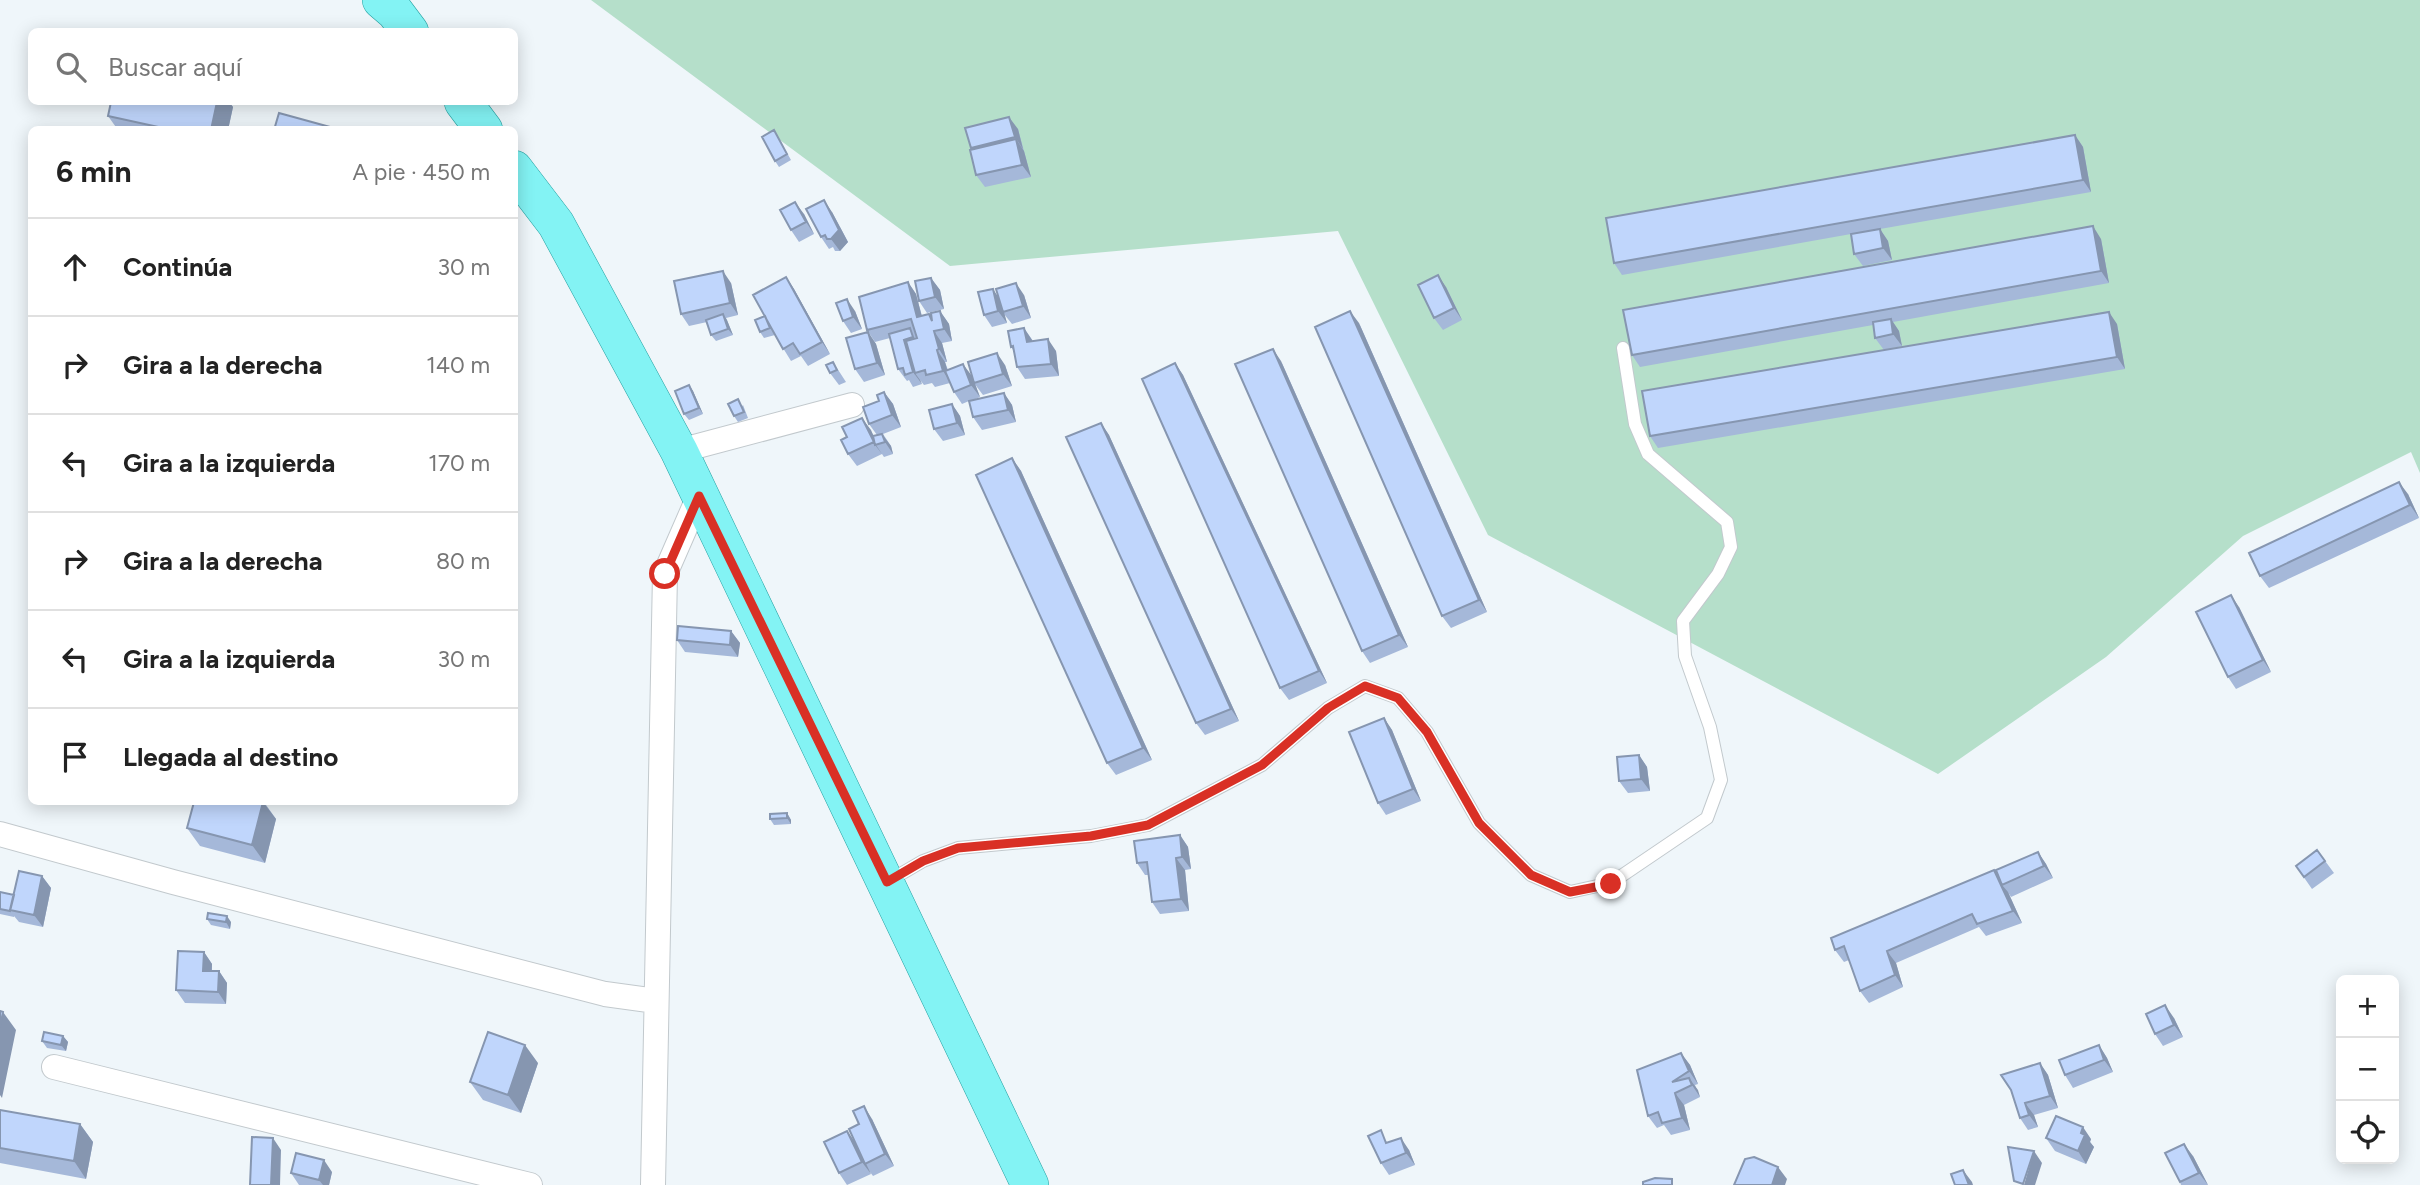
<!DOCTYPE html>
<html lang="es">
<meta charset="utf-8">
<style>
:root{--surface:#fff;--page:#f2f2f2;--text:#222;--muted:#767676;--line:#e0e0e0}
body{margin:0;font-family:Figtree,sans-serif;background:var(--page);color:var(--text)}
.controls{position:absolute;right:21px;bottom:21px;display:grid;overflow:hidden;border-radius:10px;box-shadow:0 4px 18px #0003}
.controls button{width:63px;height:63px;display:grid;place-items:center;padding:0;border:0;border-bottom:2px solid var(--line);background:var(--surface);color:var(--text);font:35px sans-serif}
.stop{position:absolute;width:21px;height:21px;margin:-16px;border:5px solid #d93025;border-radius:50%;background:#fff}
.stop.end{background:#d93025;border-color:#fff;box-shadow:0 2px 7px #0008}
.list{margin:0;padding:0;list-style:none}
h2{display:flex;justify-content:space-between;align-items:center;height:91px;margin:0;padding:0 28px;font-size:30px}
h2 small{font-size:23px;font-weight:400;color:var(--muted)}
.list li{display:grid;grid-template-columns:46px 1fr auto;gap:21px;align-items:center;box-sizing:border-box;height:98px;padding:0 28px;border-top:2px solid var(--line)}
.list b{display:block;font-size:26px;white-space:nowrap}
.list em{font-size:23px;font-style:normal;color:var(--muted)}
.icon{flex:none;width:38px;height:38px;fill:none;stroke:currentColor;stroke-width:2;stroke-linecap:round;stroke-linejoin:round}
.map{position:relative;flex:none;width:2420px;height:1185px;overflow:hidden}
.search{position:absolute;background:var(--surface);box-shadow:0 4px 18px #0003;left:28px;top:28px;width:490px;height:77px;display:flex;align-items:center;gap:18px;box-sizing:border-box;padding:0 24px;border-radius:10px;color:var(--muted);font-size:26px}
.panel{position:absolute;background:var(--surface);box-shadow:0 4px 18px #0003;left:28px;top:126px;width:490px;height:679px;border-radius:10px}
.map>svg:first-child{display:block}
</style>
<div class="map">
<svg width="2420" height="1185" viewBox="0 0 2420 1185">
<rect width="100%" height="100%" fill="#eff6fa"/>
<!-- green -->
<path fill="#b5dfca" d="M591,0H2420V473L2411,452L2243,536L2106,657L1938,774L1488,535L1338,231L950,266Z"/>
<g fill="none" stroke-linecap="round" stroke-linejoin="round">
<defs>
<path id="service" d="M887,882L923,861L958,848L1091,836L1148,825L1262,765L1328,708L1365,686L1398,698L1427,732L1479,823L1531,875L1570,892L1611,883L1707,818L1721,780L1710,727L1685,656L1683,621L1718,574L1731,547L1727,522L1648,454L1635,424L1623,348"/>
<path id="minor" d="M679,451L852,405
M0,834L173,882L605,994L656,1001
M54,1067L530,1185
M653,1185L665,574L699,496"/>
<path id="primary" d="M381,0L395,12L410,32
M463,102L484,130
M514,169L556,224L679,451L1030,1185"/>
</defs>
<!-- service casing -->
<use href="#service" stroke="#c2c9cd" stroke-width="14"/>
<!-- minor casing -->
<use href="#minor" stroke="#c2c9cd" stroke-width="26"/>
<!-- primary casing -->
<use href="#primary" stroke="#26a0a1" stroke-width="38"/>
<!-- service -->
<use href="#service" stroke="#fff" stroke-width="12"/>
<!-- minor -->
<use href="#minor" stroke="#fff" stroke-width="24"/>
<!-- primary -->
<use href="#primary" stroke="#83f3f4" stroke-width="37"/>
</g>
<!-- wall -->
<path fill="#a5b8d9" d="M111,102H229L233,107L228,130H118L108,116Z
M1018,129L1031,177L985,187L976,175L971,148Z
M774,130L791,160L779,167L775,161Z
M2075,135L2083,147L2091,192L1880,229L1888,241L1892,260L1863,266L1854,254L1851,234L1622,275L1614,263Z
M832,212L848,242L840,251H835L833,247L829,249L821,237Z
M804,214L814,234L799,242L791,230Z
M2101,239L2109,283L1893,322L1899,331L1902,346L1884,350L1875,338L1873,325L1640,367L1632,355Z
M786,277L794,289L830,354L808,366L801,356L791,361L775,335L764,338L760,332L765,316Z
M931,278L940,290L944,309L927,313L919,301Z
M908,282L916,294L922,316L929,314L931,317L940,311L949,324L952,341L942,343L947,362H945L948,370L972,376L980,397L971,401L1004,393L1012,405L1016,422L982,430L973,417L969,401L962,404L954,392L950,383L935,387L932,383L924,385L920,380L922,384L913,387L909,380L907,381L898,369L890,338L875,342L867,330Z
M731,283L738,315L726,318L733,335L716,341L711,335L707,322L689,326L681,314Z
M1446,287L1462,320L1443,330L1434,318Z
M1024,295L1031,318L1012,324L1004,314L1007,323L992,327L984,315L998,296Z
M855,311L862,329L851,333L843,321Z
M1359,323L1487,612L1451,628L1442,616Z
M2117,324L2125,369L1658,448L1650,436Z
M1024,328L1033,341L1056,351L1059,376L1025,379L1017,367L1014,351L1011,347Z
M868,332L876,344L885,375L864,382L855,369Z
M1281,361L1408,647L1370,663L1362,651Z
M833,362L846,382L839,385L830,373Z
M1175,363L1183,375L1327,683L1289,700L1280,688Z
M1005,365L1012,386L983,395L974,383Z
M689,385L693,391L703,414L689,420L684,414Z
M884,392L893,404L901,427L883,434L891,446L893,454L884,457L882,454L857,466L848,454L847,437L862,418L874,436L877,435L869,424Z
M952,404L960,416L965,435L943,441L934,429Z
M743,405L748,418L738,422L734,416Z
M1101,423L1109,435L1239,721L1205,735L1196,723Z
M1012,458L1021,471L1152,760L1116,775L1107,763Z
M2408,494L2419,518L2269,588L2260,576Z
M2239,607L2271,672L2236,689L2228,677Z
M731,631L740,643L738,657L685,652L677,640Z
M1384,718L1392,730L1421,801L1386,815L1378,803Z
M1639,755L1647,767L1650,791L1628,793L1619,781Z
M194,802H264L276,819L265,863L200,846L187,828Z
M787,813L791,820V824L774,825L770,819Z
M1180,835L1188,847L1191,869L1185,870L1189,911L1160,914L1152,902L1149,875H1145L1137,863Z
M2317,850L2334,873L2312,889L2296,866Z
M2038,852L2046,864L2053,878L2011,897L2008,892L2022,923L1986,936L1979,927L1896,963L1903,987L1869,1003L1860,991L1849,960L1844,962L1835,950L1998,875Z
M42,876L51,888L43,927L19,922L14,916V917L0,914V892L14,895Z
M207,919L231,922L230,929L211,925Z
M204,952L212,964V971H219L227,983L226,1004L185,1003L176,990Z
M2174,1018L2183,1037L2163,1046L2155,1034Z
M63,1036L68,1042L66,1051L47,1048L42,1041Z
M2099,1045L2107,1058L2113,1072L2073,1088L2065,1075Z
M1681,1053L1690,1065L1698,1084L1695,1085L1700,1097L1684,1105L1690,1130L1671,1135L1664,1125L1657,1128L1648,1116Z
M538,1063L521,1113L483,1100L470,1082Z
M2040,1063L2048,1075L2058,1108L2034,1115L2038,1127L2028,1130L2020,1118Z
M0,1110L80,1124L93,1142L86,1179L0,1163Z
M872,1119L894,1166L873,1176L867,1168L871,1174L847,1185L839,1173L855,1141Z
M2046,1138L2091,1139L2090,1142L2094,1147L2086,1164L2055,1151Z
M1389,1142L1409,1150L1415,1165L1389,1175L1381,1163Z
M2193,1156L2208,1185H2181L2180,1182Z
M332,1172L329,1185H299L291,1173Z"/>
<!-- shaded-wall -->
<path fill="#8696b0" d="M217,102H229L233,107L228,130H211Z
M1009,117L1018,129L1023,149L1015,137Z
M2075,135L2083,147L2091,192L2083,180Z
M1016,139L1024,151L1031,177L1022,165Z
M824,200L832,212L848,242L840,251L831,239Z
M795,202L804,214L814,234L806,222Z
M2093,226L2101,239L2109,283L2101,271Z
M1880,229L1888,241L1892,260L1883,248Z
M723,271L731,283L738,315L730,303Z
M1438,275L1446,287L1462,320L1454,308Z
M786,277L794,289L830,354L822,342Z
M931,278L940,290L944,309L935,297Z
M908,282L916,294L925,329L917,317Z
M1016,283L1024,295L1031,318L1023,306Z
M993,289L1001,301L1007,323L998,311Z
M847,299L855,311L862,329L853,317Z
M940,311L949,324L952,341L944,329Z
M1350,311L1359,323L1487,612L1479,600Z
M2109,312L2117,324L2125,369L2117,357Z
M723,314L727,320L733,335L728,329Z
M1891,319L1899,331L1902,346L1893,334Z
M1024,328L1032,340L1035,354L1027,342Z
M934,331L942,343L947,362L939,349Z
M868,332L876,344L885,375L877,363Z
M1048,339L1056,351L1059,376L1051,364Z
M904,340L912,352L915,373L920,380L922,384L913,372Z
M1273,349L1281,361L1408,647L1399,635Z
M937,350L945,362L951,383L943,371Z
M997,353L1005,365L1012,386L1003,374Z
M1175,363L1183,375L1327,683L1319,671Z
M963,364L972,376L980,397L971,385Z
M689,385L693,391L703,414L699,408Z
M884,392L893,404L901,427L892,415Z
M1004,393L1012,405L1016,422L1008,410Z
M952,404L960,416L965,435L957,423Z
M862,418L871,430L877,444L875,445L882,454L874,442Z
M1101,423L1109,435L1239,721L1231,709Z
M882,434L891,446L893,454L885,442Z
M1012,458L1021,471L1152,760L1143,748Z
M2399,482L2408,494L2419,518L2410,505Z
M2231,595L2239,607L2271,672L2263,660Z
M731,631L740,643L738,657L730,645Z
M1384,718L1392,730L1421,801L1413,789Z
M1639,755L1647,767L1650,791L1641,779Z
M263,802L276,819L265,863L252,845Z
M787,813L791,820V824L787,818Z
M1180,835L1188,847L1191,869L1182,857Z
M2038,852L2046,864L2053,878L2044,866Z
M1176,858L1185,870L1189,911L1181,899Z
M1994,870L2003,882L2002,885L2008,892L2022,923L2013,911Z
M42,876L51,888L43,927L34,915Z
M227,916L231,922L230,929L226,922Z
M1887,951L1896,963L1903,987L1895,975Z
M204,952L212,964L211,983L203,971Z
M219,971L227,983L226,1004L218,992Z
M2165,1005L2174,1018L2183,1037L2174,1025Z
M3,1012L16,1030L2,1098L0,1095V1027Z
M63,1036L68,1042L66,1051L61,1045Z
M525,1045L538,1063L521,1113L508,1095Z
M2099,1045L2107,1058L2113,1072L2104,1060Z
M1681,1053L1690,1065L1698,1084L1689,1071Z
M2040,1063L2048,1075L2058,1108L2050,1096Z
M1689,1078L1698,1090L1700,1097L1692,1085Z
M1675,1093L1684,1105L1690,1130L1682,1118Z
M2025,1103L2034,1115L2038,1127L2029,1115Z
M864,1106L872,1119L894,1166L885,1154Z
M80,1124L93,1142L86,1179L74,1161Z
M2083,1127L2091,1139L2090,1142L2094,1147L2086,1164L2078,1151L2081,1133Z
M847,1131L856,1143L871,1174L862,1162Z
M273,1138L281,1150L280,1185H271Z
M1401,1138L1409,1150L1415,1165L1406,1153Z
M2184,1144L2193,1156L2208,1185L2199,1173Z
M2034,1151L2042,1163L2035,1185H2024Z
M324,1160L332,1172L329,1185H323L319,1180Z
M1778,1167L1787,1179L1785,1185H1772Z
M1963,1170L1972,1182L1973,1185H1969Z"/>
<!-- building -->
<path fill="#c0d6fc" stroke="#8696b0" stroke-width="2" d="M111,102H217L211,130H172L108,116Z
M279,113L341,130H274Z
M1009,117L1015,137L971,148L965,128Z
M774,130L787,154L775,161L762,137Z
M2075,135L2083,180L1614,263L1606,218Z
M1016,139L1022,165L976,175L970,150Z
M824,200L839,230L831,239H827L825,235L821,237L806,209Z
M795,202L806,222L791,230L780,210Z
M2093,226L2101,271L1632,355L1623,310Z
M1880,229L1883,248L1854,254L1851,234Z
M723,271L730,303L681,314L674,281Z
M1438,275L1454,308L1434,318L1418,285Z
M786,277L822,342L800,354L793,343L783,349L753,295Z
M931,278L935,297L919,301L915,281Z
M908,282L917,317L929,314L932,321L931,313L940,311L944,329L934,331L939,349L937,350L943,371L926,375L925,370L915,373L906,341L917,338L911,319L867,330L859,297Z
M1016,283L1023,306L1003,312L996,289Z
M993,289L998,311L984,315L978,292Z
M847,299L853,317L843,321L836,303Z
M1350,311L1479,600L1442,616L1315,327Z
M2109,312L2117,357L1650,436L1642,391Z
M723,314L728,329L711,335L706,320Z
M765,316L770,328L760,332L755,320Z
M1891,319L1893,334L1875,338L1873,322Z
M910,328L913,337L904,340L913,372L905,375L903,368L898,369L889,334Z
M1024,328L1027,342L1048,339L1051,364L1017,367L1013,346L1011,347L1008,331Z
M868,332L877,363L855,369L846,338Z
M1273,349L1399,635L1362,651L1235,364Z
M997,353L1003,374L974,383L968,362Z
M833,362L837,370L830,373L826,365Z
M1175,363L1319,671L1280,688L1142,379Z
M963,364L971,385L954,392L945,371Z
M689,385L699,408L684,414L675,391Z
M884,392L892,415L869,424L863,407L879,401L877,395Z
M1004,393L1008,410L973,417L969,401Z
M738,399L744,412L734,416L728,404Z
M952,404L957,423L934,429L929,410Z
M862,418L874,442L848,454L841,440L847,437L842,427Z
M1101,423L1231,709L1196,723L1066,437Z
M882,434L885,442L875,445L873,436Z
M1012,458L1143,748L1107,763L976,475Z
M2399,482L2410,505L2260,576L2249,553Z
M2231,595L2263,660L2228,677L2196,612Z
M678,626L731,631L730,645L677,640Z
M1384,718L1413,789L1378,803L1349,732Z
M1639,755L1641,779L1619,781L1617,757Z
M194,802H263L252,845L187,828Z
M787,813V818L770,819V814Z
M1180,835L1182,857L1176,858L1181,899L1152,902L1147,862L1137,863L1134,841Z
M2317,850L2325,861L2304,877L2296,866Z
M2038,852L2044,866L2002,885L1996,870Z
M1994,870L2013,911L1977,924L1972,914L1887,951L1895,975L1860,991L1844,946L1835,950L1831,938Z
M19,871L42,876L34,915L10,910Z
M0,892L14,895L10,911L0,909Z
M208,913L227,916L226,922L207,919Z
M178,951L204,952L203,971H219L218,992L176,990Z
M2165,1005L2174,1025L2155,1034L2146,1014Z
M0,1011L3,1012L0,1027Z
M44,1032L63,1036L61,1045L42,1041Z
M488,1032L525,1045L508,1095L470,1082Z
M2099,1045L2104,1060L2065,1075L2059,1060Z
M1681,1053L1689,1071L1672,1082L1689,1078L1692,1085L1675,1093L1682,1118L1662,1123L1658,1112L1648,1116L1637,1070Z
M2040,1063L2050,1096L2025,1103L2029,1115L2020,1118L2011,1090L2001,1075Z
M864,1106L885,1154L865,1164L849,1129L859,1124L853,1111Z
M0,1110L80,1124L74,1161L0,1148Z
M2056,1116L2083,1127L2081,1133L2085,1135L2078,1151L2046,1138Z
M1381,1130L1386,1143L1401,1138L1406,1153L1381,1163L1368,1136Z
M847,1131L862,1162L839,1173L824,1142Z
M252,1137L273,1138L271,1185H250Z
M2184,1144L2199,1173L2180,1182L2165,1153Z
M2008,1147L2034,1151L2023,1184L2014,1181Z
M296,1153L324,1160L319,1180L291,1173Z
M1754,1157L1778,1167L1772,1185H1734L1745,1159Z
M1963,1170L1969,1185H1955L1951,1174Z
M1655,1178L1672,1179V1185H1643V1182Z"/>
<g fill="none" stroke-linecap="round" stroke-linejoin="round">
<!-- route -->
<path stroke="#d93025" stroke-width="9" d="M665,574L699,496L887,882L923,861L958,848L1091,836L1148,825L1262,765L1328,708L1365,686L1398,698L1427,732L1479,823L1531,875L1570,892L1611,884"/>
</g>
</svg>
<div class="controls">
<button>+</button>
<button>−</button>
<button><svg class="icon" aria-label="locate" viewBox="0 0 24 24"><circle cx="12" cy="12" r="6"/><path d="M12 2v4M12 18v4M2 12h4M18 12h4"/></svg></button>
</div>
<div class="stop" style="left:665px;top:574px"></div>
<div class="stop end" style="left:1611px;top:884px"></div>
<div class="search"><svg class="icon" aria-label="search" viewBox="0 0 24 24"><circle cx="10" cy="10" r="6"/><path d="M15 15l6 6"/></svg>Buscar aquí</div>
<section class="panel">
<h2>6 min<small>A pie · 450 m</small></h2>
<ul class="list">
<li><svg class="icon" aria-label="ahead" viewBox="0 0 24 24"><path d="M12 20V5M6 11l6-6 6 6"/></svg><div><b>Continúa</b></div><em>30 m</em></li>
<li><svg class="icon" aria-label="right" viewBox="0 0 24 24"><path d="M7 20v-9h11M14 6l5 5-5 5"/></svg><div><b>Gira a la derecha</b></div><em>140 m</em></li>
<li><svg class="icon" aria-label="left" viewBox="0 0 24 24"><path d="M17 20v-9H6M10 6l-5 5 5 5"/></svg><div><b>Gira a la izquierda</b></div><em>170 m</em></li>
<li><svg class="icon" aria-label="right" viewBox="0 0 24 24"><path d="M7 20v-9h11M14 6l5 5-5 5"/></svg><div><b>Gira a la derecha</b></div><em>80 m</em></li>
<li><svg class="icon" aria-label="left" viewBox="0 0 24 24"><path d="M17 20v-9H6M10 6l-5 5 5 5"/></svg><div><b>Gira a la izquierda</b></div><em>30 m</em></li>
<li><svg class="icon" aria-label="arrive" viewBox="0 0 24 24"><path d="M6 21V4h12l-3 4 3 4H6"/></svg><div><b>Llegada al destino</b></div></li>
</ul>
</section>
</div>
